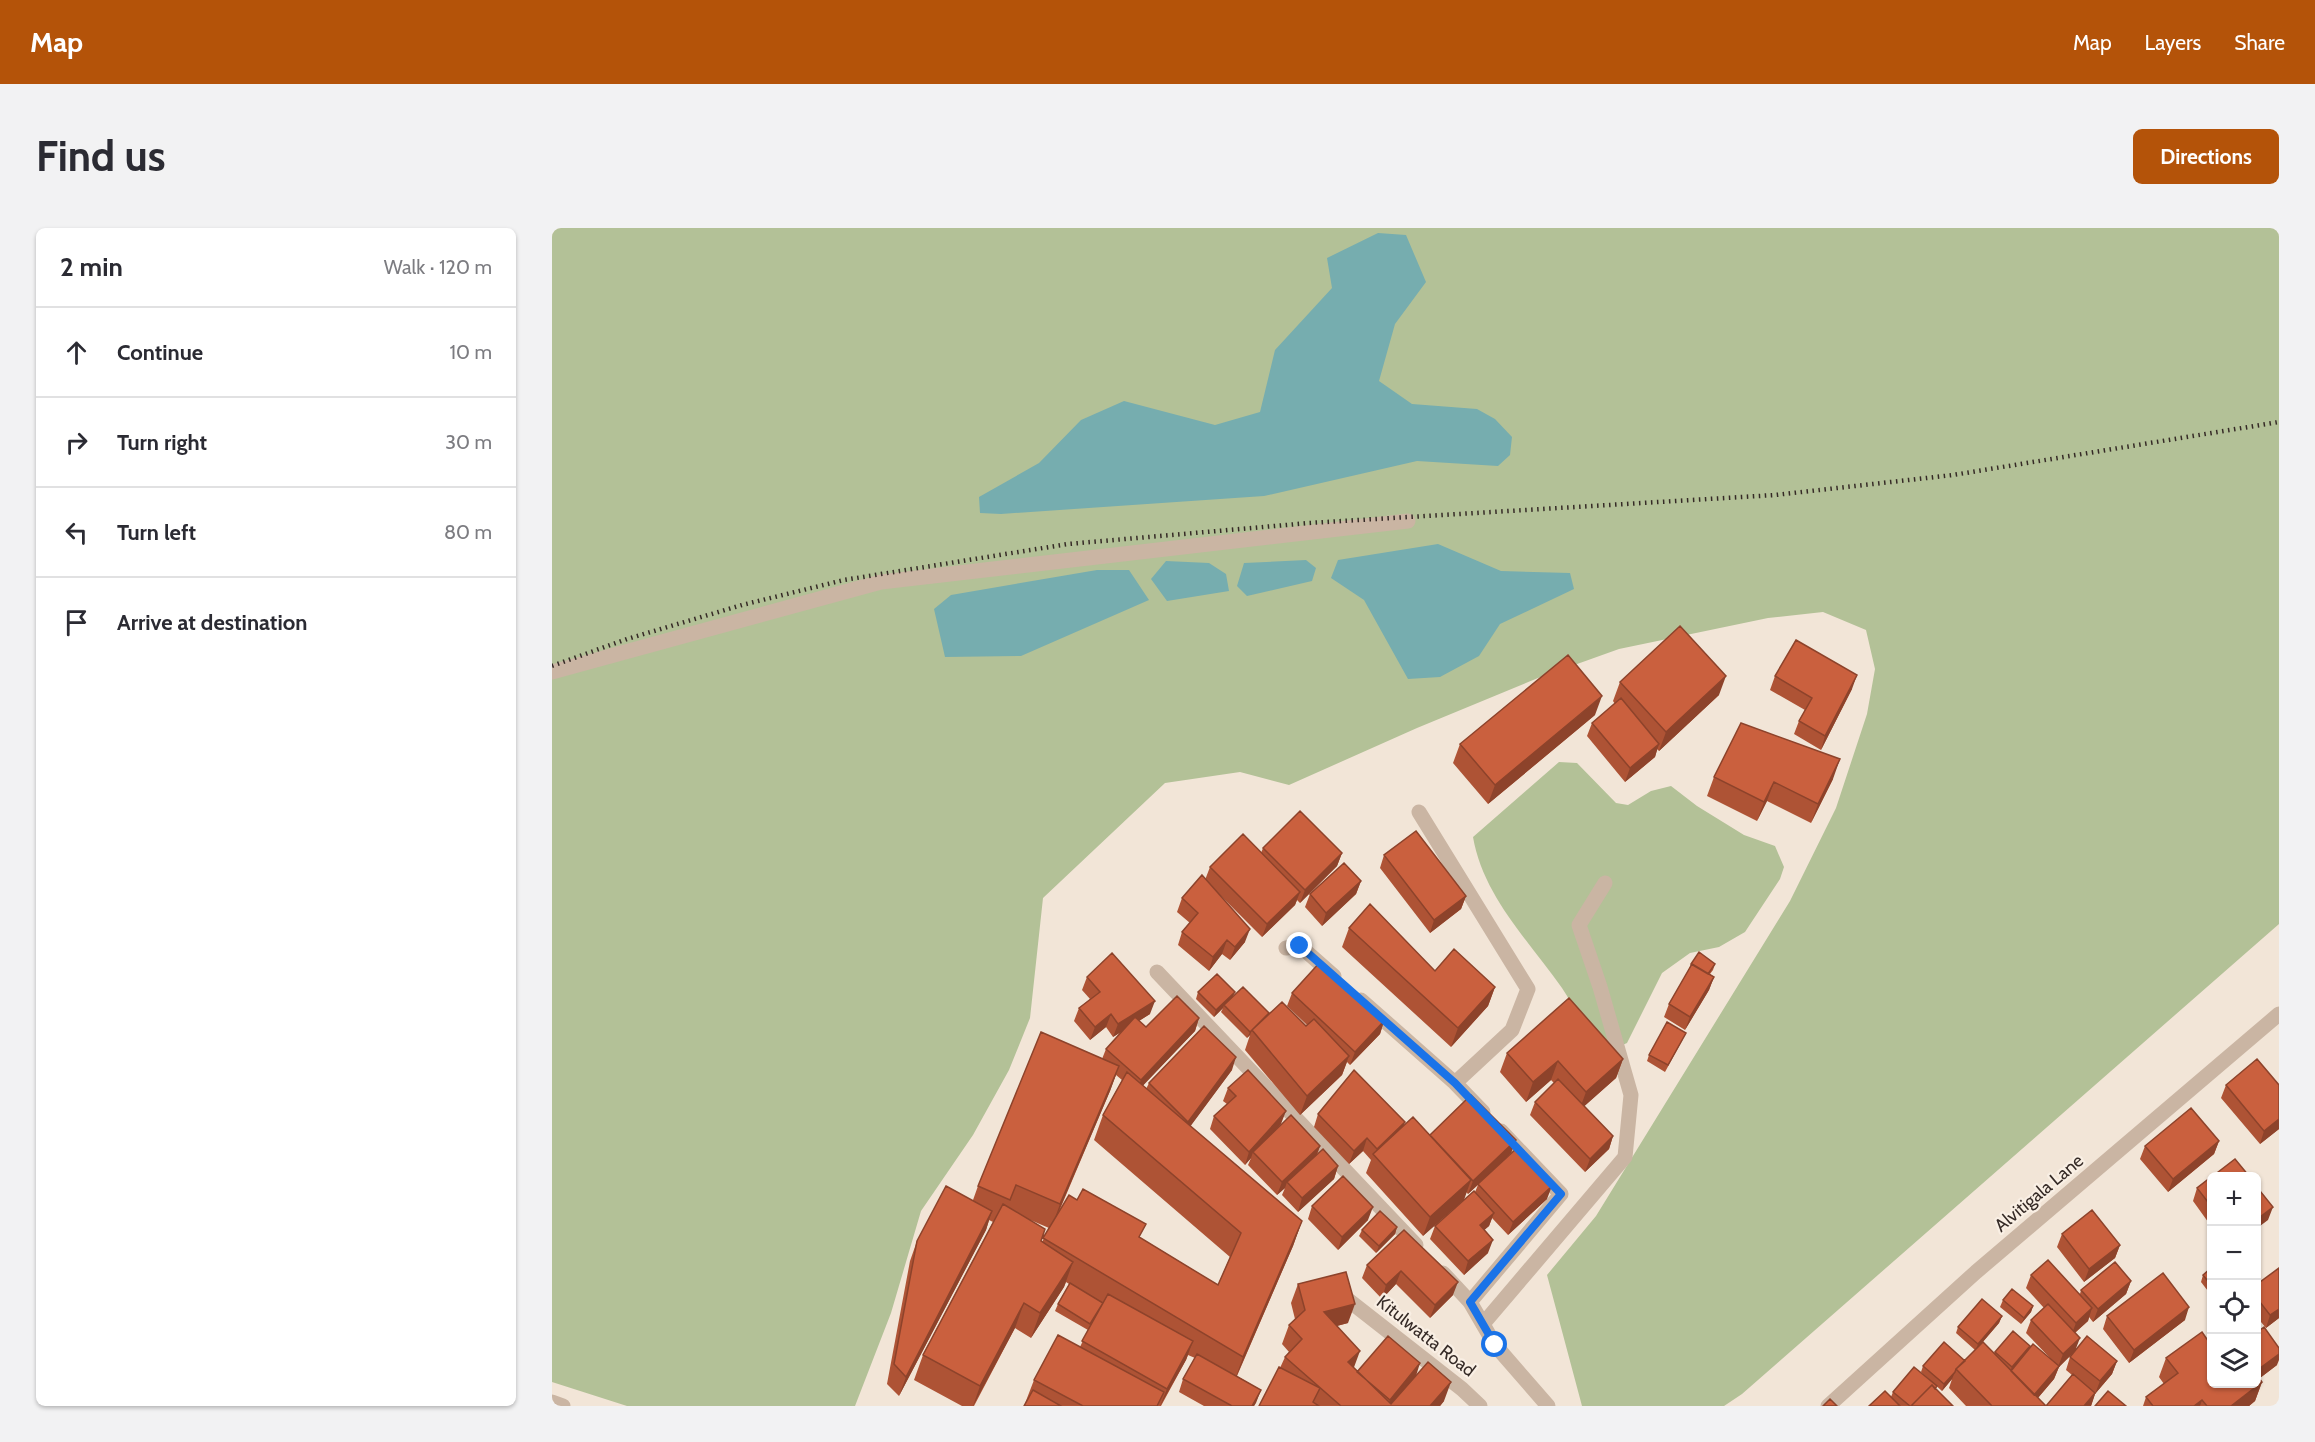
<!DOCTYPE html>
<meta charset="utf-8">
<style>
:root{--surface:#fff;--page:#f2f2f3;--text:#2b2b33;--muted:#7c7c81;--line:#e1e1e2;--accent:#b45309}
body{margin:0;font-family:Cabin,sans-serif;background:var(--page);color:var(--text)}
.controls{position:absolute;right:18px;bottom:18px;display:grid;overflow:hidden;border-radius:9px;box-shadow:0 2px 4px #0004}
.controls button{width:54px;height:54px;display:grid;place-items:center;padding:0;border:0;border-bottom:2px solid var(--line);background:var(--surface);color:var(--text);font:30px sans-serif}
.stop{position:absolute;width:18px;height:18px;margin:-14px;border:4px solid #1a73e8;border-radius:50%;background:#fff}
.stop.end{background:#1a73e8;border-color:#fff;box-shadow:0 2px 6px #0008}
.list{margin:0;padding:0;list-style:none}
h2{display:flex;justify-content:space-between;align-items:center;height:78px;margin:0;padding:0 24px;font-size:26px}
h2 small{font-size:20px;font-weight:400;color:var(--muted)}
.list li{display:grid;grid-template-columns:39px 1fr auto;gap:18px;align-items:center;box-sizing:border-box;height:90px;padding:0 24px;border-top:2px solid var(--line)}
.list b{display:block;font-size:22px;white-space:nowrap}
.list em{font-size:20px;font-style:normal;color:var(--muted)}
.icon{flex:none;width:33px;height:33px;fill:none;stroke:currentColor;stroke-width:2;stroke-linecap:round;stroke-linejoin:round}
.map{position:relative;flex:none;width:1727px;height:1178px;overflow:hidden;border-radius:9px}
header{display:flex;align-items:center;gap:36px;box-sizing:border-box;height:84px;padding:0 30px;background:var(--accent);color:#fff}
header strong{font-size:28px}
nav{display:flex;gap:33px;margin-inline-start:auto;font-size:21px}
.intro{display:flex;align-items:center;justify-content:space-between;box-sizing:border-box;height:144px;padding:0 36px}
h1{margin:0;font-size:42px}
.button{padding:15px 27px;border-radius:9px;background:var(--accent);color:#fff;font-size:21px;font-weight:700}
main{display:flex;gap:36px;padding:0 36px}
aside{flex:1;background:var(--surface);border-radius:9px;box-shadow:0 2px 4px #0004}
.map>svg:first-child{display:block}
</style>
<header>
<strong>Map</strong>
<nav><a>Map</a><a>Layers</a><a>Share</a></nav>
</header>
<div class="intro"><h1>Find us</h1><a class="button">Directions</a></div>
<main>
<aside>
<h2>2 min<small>Walk · 120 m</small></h2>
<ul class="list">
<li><svg class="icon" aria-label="ahead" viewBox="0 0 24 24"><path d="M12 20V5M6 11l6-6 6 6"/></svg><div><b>Continue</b></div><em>10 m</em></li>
<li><svg class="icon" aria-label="right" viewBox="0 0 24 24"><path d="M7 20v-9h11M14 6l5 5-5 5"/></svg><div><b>Turn right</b></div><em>30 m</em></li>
<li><svg class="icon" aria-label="left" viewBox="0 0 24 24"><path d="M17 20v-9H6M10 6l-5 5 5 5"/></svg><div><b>Turn left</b></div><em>80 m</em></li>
<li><svg class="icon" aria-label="arrive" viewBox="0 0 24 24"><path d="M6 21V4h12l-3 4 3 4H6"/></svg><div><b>Arrive at destination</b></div></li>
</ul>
</aside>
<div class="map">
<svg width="1727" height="1178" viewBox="0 0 1727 1178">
<rect width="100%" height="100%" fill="#f2e5d7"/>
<!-- green -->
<path fill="#b3c197" d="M0,0H1727V696L1190,1166L1172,1178H1030L995,1047L1044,988L1238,673L1284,580L1315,486L1323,441L1314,402L1271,384L1216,390L1067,421L986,450L865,500L737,557L688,544L613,555L491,670L478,790L457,842L421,907L369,983L339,1085L303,1178H75L0,1154Z
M1007,534L1025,535L1064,575L1076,577L1099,563L1119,558L1145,578L1192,607L1223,618L1232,639L1228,651L1193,704L1167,719L1138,725L1110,745L1075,815L1059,822C1050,813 1040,805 1032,796C1023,785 1018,771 1010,760C977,713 931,668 921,609Z"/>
<!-- water -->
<path fill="#76adaf" d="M826,5L854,7L874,54L843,96L827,153L860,176L925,181L943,191L960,209L958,227L946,238L865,233L712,268L449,286L428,285L427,269L487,235L529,192L572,173L663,197L708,184L723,122L780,60L775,30Z
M886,316L949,343L1018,345L1022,361L948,396L927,428L888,449L856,451L812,372L779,350L786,332Z
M754,332L764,340L760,353L695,368L685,358L692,335Z
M614,333L657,335L674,346L677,363L615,373L599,351Z
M545,342H577L597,372L469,428L393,429L382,381L399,367Z"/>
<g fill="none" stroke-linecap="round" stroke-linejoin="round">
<!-- lane -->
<path stroke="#cab5a3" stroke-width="15" d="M0,444L329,354L856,293
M795,1071L910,1161L928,1178
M931,1096L1073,929L1079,867L1048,759L1027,697L1053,655"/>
<!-- street -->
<path stroke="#cab5a3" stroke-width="15" d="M867,584L976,761L960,802L903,855
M734,720L748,718L782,748
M605,744L864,1017
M809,772L903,855L931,884
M891,1045L918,1074L943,1117L996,1178
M918,1074L1009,966L949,903
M0,1174L11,1178
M1276,1178L1424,1044L1727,786"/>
<!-- rail -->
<path stroke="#352a26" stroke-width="4.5" stroke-dasharray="1.5 4.5" stroke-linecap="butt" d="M0,438L75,411L190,377L292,352L516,316L757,295L1223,267L1401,247L1727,194"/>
</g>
<!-- wall -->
<path fill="#ae5335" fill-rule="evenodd" d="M1223,448L1300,461L1269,522L1242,506L1247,493L1253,482L1218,462Z
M1068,454L1167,467L1107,523L1105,521L1103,529L1073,554L1035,508L1040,495L1063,476L1061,473Z
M1043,487L936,576L901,535L908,516Z
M1162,549L1281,551L1259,595L1215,573L1205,593L1155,568Z
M711,620L790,625L785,638L748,675L745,672L743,677L710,709L653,652L658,639L709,625Z
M832,627L914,668L909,681L878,705L828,640Z
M809,653L804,666L770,698L753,679L758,666Z
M630,670L693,714L678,732L670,726L657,743L626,717L630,704L638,695L625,684Z
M797,700L883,743L943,759L936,778L899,819L790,719Z
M1139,736H1163L1161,742L1158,746L1162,749L1157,762L1133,802L1112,789L1117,776L1136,743Z
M535,749L598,786L587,793L594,799L647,790L643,803L590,858L594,861L597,855L680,842L638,898L750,993L741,1018L685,1148L709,1162L702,1178H652L627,1164L631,1151L643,1130L636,1127L634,1132L609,1178H472L482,1152L528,1119L536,1102L503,1083L506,1076L517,1056L514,1054L512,1059L479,1110L463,1100L422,1178H410L362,1152L371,1127L441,994L437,992L434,1002L347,1168L335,1156L358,1033L365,1013L421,972L426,958L550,831L554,821L569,804L561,809L554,799L538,812L522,793L527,780L538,771L530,762ZM564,847L570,852L551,887L542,912L678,1029L666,1057L589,1010L506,986L558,863ZM476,991L497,1000L490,1014L489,1013Z
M646,764H683L681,768L715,788L754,798L755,797L735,778L740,765L832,793L828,806L798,837L795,834L790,847L748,887L693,822L698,807L695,810L669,784L671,780L662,789L644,771Z
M1131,811L1113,844L1095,833L1097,827Z
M955,825L1071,831L1064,850L1032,878L1061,908L1057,921L1033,944L978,887L983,874L1002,855L999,852L974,874L948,844Z
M1674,857H1727V901L1708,916L1669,870Z
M676,860L729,896L723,902L768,918L765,927L786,938L782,951L746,984L730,967L733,960L725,967L696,937L699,930L693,937L658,901L662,888L675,876L671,873Z
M766,886L851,898L878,907L964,912L959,925L931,952L995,971L956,1007L940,990L937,998L932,1002L936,1025L912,1047L878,1011L883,998L923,964L926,957L916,966L914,964L871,1008L814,945L819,932L811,923L797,936L762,899Z
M1667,913L1662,926L1616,964L1588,931L1593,918Z
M1659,949V998L1641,973L1645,960Z
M760,978L816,992L786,1022L756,991Z
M845,999L843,1006L824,1025L807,1008L810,1002Z
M852,1002L901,1067L878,1090L844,1056L830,1071L810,1050L815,1037Z
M1510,1006L1568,1017L1563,1030L1532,1054L1505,1019Z
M1659,1040V1067L1649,1054L1651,1047Z
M1727,1040V1090L1714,1100L1704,1088V1057Z
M1479,1047L1528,1066L1529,1062L1579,1053L1574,1066L1541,1094L1537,1089L1536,1093L1523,1105L1524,1122L1565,1133L1560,1146L1543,1166L1539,1178H1494L1520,1147L1514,1142L1518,1129L1521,1125L1507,1139L1502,1151L1486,1170L1494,1178H1414L1397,1160L1400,1151L1390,1163L1369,1144L1371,1138L1413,1133L1423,1122L1404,1105L1406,1099L1450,1088L1447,1095L1428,1117L1443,1126V1124L1478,1118L1476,1123L1498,1130L1474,1105L1479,1092L1492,1080L1474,1060Z
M746,1056L796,1095L785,1098L802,1140L805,1144L864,1148L892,1173L888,1178H707L728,1140L733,1129L737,1124L730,1116L737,1097L743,1091L739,1075Z
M1451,1072L1481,1078L1479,1084L1469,1096L1448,1079Z
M1555,1088L1633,1092L1577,1135L1551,1101Z
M1704,1105L1725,1137L1708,1150L1710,1154L1703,1173L1697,1178H1591L1594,1169L1612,1156L1607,1149L1614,1130L1659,1155Z
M1384,1161L1401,1178H1348L1339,1169L1341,1164Z"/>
<!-- shaded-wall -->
<path fill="#8d432b" d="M1305,447L1300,461L1269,522L1273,508Z
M1174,448L1167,467L1107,523L1114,504Z
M1050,468L1043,487L936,576L943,557Z
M1107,516L1103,529L1073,554L1078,540Z
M1288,531L1281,551L1259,595L1266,576Z
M1222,554L1215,573L1205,593L1212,574Z
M790,625L785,638L748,675L753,662Z
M809,653L804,666L770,698L774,685Z
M748,664L743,677L710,709L715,696Z
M914,668L909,681L878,705L882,692Z
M698,701L693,714L678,732L683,719Z
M675,712L670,726L657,743L661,729Z
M1162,749L1157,762L1133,802L1138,789Z
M943,759L936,778L899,819L906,800Z
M683,764L680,770L672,777L671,780L662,789L664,782Z
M603,773L598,786L561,809L566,796Z
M717,785L714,791L700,802L698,807L695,810L698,804Z
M559,786L554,799L538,812L543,799Z
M647,790L643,803L584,865L589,852Z
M832,793L828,806L798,837L803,824Z
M797,828L790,847L748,887L755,868Z
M684,829L680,842L632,907L636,894Z
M1071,831L1064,850L1027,883L1034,864Z
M1006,833L999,852L974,874L981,854Z
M567,838L558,863L499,1001L508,976Z
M734,883L729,896L703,926L701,924L699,930L693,937L697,924Z
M1727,891V901L1708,916L1712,903Z
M853,894L848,907L825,921Z
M1061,908L1057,921L1033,944L1038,931Z
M815,910L811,923L797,936L802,923Z
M964,912L959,925L916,966L921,953Z
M1667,913L1662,926L1616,964L1621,951Z
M768,918L763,931L735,954L733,960L725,967L730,954Z
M786,938L782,951L746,984L750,970Z
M919,952L912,972L871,1008L878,989Z
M1000,958L995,971L956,1007L961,994Z
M821,979L816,992L786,1022L790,1009Z
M1721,979L1716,992L1704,1001V992Z
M440,983L434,1002L347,1168L354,1149Z
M942,985L937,998L923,1010L928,997Z
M750,993L741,1018L682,1154L691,1129Z
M845,999L843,1006L824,1025L827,1018Z
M941,1012L936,1025L912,1047L916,1033Z
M1568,1017L1563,1030L1532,1054L1537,1041Z
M521,1034L512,1059L479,1110L488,1085Z
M849,1043L844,1056L830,1071L834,1057Z
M1579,1053L1574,1066L1541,1094L1546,1081Z
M906,1054L901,1067L878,1090L883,1077Z
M472,1075L463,1100L421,1178L428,1158Z
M803,1076L796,1095L765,1103L772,1084Z
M1481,1078L1479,1084L1469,1096L1472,1090Z
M1637,1079L1633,1092L1577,1135L1582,1122Z
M1540,1080L1536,1093L1519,1108L1524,1095Z
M1727,1081V1090L1714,1100L1718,1087Z
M1450,1088L1447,1095L1424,1122L1426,1116Z
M1528,1110L1523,1123L1507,1139L1502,1151L1479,1178L1481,1168L1506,1139L1511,1126Z
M641,1113L634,1132L608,1178L615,1161Z
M1478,1118L1475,1125L1457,1146L1460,1139Z
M808,1123L801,1142L796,1134Z
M1727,1126V1132L1725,1137L1704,1153V1143Z
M1565,1133L1560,1146L1543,1166L1539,1178H1532L1543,1166L1548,1153Z
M868,1135L864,1148L839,1178H836L838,1172Z
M1403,1144L1400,1151L1390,1163L1392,1156Z
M899,1154L892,1173L888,1178H878Z
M1710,1154L1703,1173L1697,1178H1679Z
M709,1162L704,1175L702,1178H700Z
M1650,1172L1648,1178H1642Z"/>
<!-- building -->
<path fill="#ca603e" stroke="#8d432b" stroke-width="1.5" d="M1128,398L1174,448L1114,504L1068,454Z
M1244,412L1305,447L1273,508L1247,493L1260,470L1223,448Z
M1016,427L1050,468L943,557L908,516Z
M1069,470L1107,516L1078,540L1040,495Z
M1189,495L1288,531L1266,576L1222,554L1212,574L1162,549Z
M748,583L790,625L753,662L711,620Z
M864,603L914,668L882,692L832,627Z
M691,606L748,664L715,696L658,639Z
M792,635L809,653L774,685L758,666Z
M650,647L698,701L683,719L675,712L661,729L630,704L646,685L630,670Z
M818,676L883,743L902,721L943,759L906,800L797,700Z
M1147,724L1163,736L1156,746L1139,736Z
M560,725L603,773L566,796L559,786L543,799L527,780L548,764L535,749Z
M769,733L832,793L803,824L740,765Z
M1140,736L1162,749L1138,789L1117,776Z
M665,746L683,764L664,782L646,764Z
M691,759L717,785L698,804L672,777Z
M625,768L647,790L589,852L554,821L583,789L594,799Z
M1017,770L1071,831L1034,864L1006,833L981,854L955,825Z
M730,774L754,798L762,791L797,828L755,868L700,802Z
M1115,794L1134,805L1116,837L1097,827Z
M652,798L684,829L636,894L597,855Z
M489,804L567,838L508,976L464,957L458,972L426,958Z
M1705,831L1727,857V891L1712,903L1674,857Z
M696,842L734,883L697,924L662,888L684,868L676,860Z
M802,842L853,894L825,921L815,910L802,923L766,886Z
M575,844L750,993L691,1129L491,1010L517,967L525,972L531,961L594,996L587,1009L666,1057L689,1005L551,887Z
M1006,851L1061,908L1038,931L983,874Z
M919,867L964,912L921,953L878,907Z
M1639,880L1667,913L1621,951L1593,918Z
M739,887L768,918L730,954L701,924Z
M861,889L919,952L878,989L821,926Z
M965,920L1000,958L961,994L926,956Z
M771,921L786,938L750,970L735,954Z
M1683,931L1697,948H1661Z
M791,948L821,979L790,1009L760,978Z
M1659,949V978L1645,960Z
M394,958L440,983L354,1149L342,1136L365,1013Z
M1704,958L1721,979L1704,992Z
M922,963L942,985L928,997L941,1012L916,1033L883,998Z
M451,976L493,1001L489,1013L521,1034L488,1085L472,1075L428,1158L371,1127Z
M1540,982L1568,1017L1537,1041L1510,1006Z
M828,983L845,999L827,1018L810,1002Z
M852,1002L906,1054L883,1077L849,1043L834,1057L815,1037Z
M1496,1032L1540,1080L1524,1095L1479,1047Z
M1563,1034L1579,1053L1546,1081L1529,1062Z
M1659,1040V1057L1651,1047Z
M1727,1040V1081L1718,1087L1704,1069V1057Z
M794,1044L803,1076L772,1084L808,1123L796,1134L839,1176L876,1134L899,1154L878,1178H789L733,1129L750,1111L737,1097L753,1082L746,1056Z
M1611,1045L1637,1079L1582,1122L1555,1088Z
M518,1055L551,1075L538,1096L506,1076Z
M1460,1061L1481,1078L1472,1090L1451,1072Z
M556,1066L641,1113L615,1161L530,1113Z
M1430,1071L1450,1088L1426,1116L1406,1099Z
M1496,1076L1528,1110L1511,1126L1479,1092Z
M1712,1099L1727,1120V1126L1704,1143V1105Z
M1461,1103L1478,1118L1460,1139L1443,1124Z
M1650,1104L1659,1117V1155H1704V1146L1710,1154L1679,1178H1655L1650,1172L1642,1178H1601L1594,1169L1626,1145L1614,1130Z
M506,1107L612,1164L605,1178H531L482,1152Z
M836,1108L868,1135L838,1172L805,1144Z
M1535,1108L1565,1133L1548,1153L1518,1129Z
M1392,1114L1413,1133L1404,1141L1403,1144L1392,1156L1371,1138Z
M1431,1114L1494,1178H1440L1404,1141Z
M1481,1116L1507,1138L1482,1167L1459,1143Z
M645,1126L709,1162L700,1178H680L631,1151Z
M727,1139L768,1160L761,1174L767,1178H707Z
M1362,1139L1385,1158L1383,1161L1380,1157L1359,1178H1358L1341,1164Z
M1521,1146L1543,1165L1532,1178H1494Z
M1380,1157L1401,1178H1359Z
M481,1162L509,1178H472Z
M1333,1163L1348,1178H1317Z
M1556,1163L1574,1178H1543Z
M1278,1171L1285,1178H1271Z"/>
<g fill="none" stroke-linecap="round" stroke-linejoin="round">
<!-- route -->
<path stroke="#1a73e8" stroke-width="8" d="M748,718L903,855L1009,966L918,1074L943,1117"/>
</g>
<g text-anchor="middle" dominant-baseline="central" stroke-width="4.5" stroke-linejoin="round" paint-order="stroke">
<!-- street labels -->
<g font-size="18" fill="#352a26" stroke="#f9efe4">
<text transform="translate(1487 965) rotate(-40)">Alvitigala Lane</text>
<text transform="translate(874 1108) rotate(38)">Kitulwatta Road</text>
</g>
</g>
</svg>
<div class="controls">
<button>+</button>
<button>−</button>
<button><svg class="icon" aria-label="locate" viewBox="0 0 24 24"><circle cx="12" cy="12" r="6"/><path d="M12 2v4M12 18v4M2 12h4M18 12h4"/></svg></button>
<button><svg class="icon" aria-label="layers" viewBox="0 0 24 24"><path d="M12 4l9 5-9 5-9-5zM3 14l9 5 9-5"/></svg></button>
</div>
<div class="stop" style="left:943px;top:1117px"></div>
<div class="stop end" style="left:748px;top:718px"></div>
</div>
</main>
